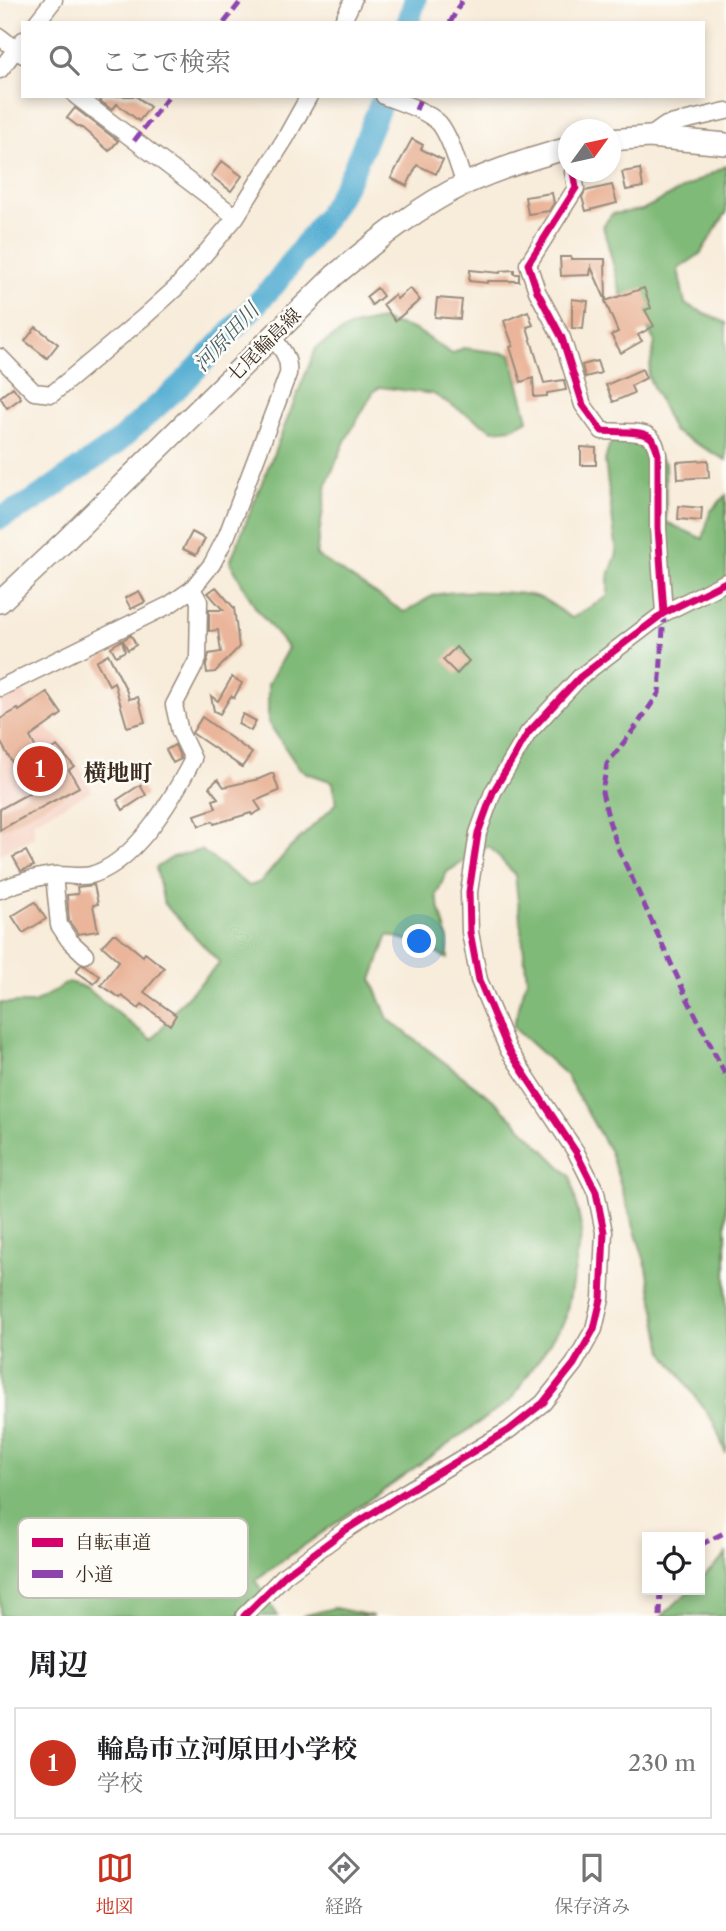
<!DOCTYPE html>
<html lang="ja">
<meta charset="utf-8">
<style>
:root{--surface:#fff;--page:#f2f2f2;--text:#202124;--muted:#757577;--line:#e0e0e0;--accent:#c8321e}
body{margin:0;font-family:"Libre Caslon Text","Noto Serif JP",serif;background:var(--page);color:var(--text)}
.controls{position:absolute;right:21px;bottom:21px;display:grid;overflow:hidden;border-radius:0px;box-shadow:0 4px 10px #0003}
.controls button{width:63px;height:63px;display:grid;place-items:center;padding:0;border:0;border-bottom:2px solid var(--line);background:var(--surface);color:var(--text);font:35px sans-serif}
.compass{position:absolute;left:558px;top:119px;width:63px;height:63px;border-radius:50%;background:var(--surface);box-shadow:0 4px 10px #0003;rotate:57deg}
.you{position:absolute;left:420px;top:942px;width:24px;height:24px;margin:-18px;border:5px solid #fff;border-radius:50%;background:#1a73e8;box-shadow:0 0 0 10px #1a73e833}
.badge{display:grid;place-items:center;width:46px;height:46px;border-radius:50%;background:var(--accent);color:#fff;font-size:23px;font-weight:700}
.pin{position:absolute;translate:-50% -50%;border:4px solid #fff;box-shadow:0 2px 7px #0006}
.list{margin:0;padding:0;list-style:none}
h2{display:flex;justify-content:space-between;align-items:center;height:91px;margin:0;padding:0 28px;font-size:30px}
h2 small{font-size:23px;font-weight:400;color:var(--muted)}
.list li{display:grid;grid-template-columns:46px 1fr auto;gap:21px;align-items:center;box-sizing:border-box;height:112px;margin:0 14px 14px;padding:0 14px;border:2px solid var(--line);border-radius:0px}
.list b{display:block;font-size:26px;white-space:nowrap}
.list p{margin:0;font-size:23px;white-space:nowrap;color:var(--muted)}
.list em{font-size:23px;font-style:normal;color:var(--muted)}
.icon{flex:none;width:38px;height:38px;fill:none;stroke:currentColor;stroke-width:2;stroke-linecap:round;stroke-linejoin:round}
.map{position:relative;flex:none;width:726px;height:1616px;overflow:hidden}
.search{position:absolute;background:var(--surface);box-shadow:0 4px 10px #0003;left:21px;right:21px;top:21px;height:77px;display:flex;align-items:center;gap:18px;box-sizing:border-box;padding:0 24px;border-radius:0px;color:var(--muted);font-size:26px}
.sheet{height:217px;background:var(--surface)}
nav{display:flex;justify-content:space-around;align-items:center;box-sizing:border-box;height:98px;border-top:2px solid var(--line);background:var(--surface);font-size:19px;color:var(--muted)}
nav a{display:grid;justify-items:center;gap:4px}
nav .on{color:var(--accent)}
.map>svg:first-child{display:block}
</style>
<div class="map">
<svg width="726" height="1616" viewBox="0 0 726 1616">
<rect width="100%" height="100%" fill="#fdfcf7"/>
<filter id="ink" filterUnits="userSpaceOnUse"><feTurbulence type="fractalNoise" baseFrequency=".0143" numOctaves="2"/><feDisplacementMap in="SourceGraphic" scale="14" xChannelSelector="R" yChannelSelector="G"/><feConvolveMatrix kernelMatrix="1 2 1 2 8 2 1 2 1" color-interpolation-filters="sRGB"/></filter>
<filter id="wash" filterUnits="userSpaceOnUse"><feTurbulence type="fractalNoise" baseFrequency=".00686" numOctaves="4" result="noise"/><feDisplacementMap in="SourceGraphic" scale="28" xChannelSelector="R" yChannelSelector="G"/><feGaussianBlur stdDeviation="1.57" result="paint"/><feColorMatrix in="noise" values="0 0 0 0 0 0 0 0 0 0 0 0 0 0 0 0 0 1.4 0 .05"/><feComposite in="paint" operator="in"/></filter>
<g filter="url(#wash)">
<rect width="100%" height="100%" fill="#f8ecda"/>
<!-- built -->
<path fill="#f6d2c4" d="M22,689L45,727L69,747L92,791L34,821V837L0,854V700Z"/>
<!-- forest -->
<path fill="#80ba78" stroke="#5e724b" stroke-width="2" d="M726,166V213L700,254L678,269L685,304L726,323V460L673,431L648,376L655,342L637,311L621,294L603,226L612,214L642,210Z
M381,320L416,330L452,354L463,348L511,354L528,420L513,428L493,430L433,394L380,387L374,391L345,441L327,483L316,555L404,612C415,608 423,600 433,596C451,589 520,591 538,597C550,601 561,612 572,618L608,596V578L617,554L605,461L609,446L624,430L665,463L666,522L703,539L710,512L726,495V1454L714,1423L663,1351L647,1268L610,1152L566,1075L513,1027L527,979L515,875L489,846L447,872L436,895L448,939V959L414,942L388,935L372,980L388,1019L496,1102L571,1177L582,1232L565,1320L511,1400L255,1580L278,1616H0V1003H34L69,982L86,988L152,1040L180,1004L220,963L164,904L156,868L173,857L201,850L249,886L261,882L289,849L336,804L333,782L307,773L298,767L268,722V684L288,648L255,607L230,562L316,348L349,327Z
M726,1552V1616H662L690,1590H700V1580L725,1556Z
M334,1608L373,1616H302Z"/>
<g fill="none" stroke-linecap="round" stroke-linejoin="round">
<!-- river -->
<path stroke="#56afd3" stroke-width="23" d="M408,23L415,0
M0,518L33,501L115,444L184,382L275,284L329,213L351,175L384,96"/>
</g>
<g id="blocks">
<!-- building -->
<path fill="#eab59a" d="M104,96H136L150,107L139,121L117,104L112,110L100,101Z
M75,108L118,141L109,151L81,127L80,128L67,118Z
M412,139L423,145L421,149L443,160L436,174L417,165L407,186L391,178Z
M222,161L242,176L231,191L211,176Z
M640,169L643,187L626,190L622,172Z
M612,185L617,203L586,211L582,197L585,191Z
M552,193L554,203L549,211L528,214L525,197Z
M560,257H571V259H605L606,301L591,267L590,275L561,276Z
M470,270L500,273V271L514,270V274H519V281H488V283L469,281Z
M377,288L383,296L372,305L366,297Z
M410,288L420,300L395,321L383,304L394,295L397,299Z
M644,288L651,308L645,310L654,326L638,335L642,341L621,353L611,335L618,332L605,301Z
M437,298L462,300L460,319L435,317Z
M572,299L588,301L587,311L585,310L583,329L572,328Z
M528,311L533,325L527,327L544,383L564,380L566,390L547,393V396L534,397L533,378L521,382L510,347L513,346L504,321Z
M36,327L58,344L47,358L25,341Z
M597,361L601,373L585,377L582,365Z
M642,369L646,378L631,386L634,393L613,402L606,385Z
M13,387L21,398L7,408L0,397Z
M581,447L596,448V465H581Z
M708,460L709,477L678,479L677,462Z
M679,506L702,508L701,521L678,519Z
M192,532L205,539L196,555L183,549Z
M216,587L234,608L239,647L215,672L207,673L206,666L209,654L221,652L218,630L209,631V610H223L208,593Z
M139,591L145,602L131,609L125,598Z
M131,635L136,645L128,650L123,640Z
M122,640L125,651L116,656L111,647Z
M456,647L469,661L457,674L443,660Z
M108,654L126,689L129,699L138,697L145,722L127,727L114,682L109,685L96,661Z
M232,677L242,683L234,698L231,696L220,714L214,711L211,696L218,701Z
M47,692L62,714L30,737L41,758L57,746L74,766L69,770L79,787L0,830V809L29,793L0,741V719L18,709L19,711Z
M243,714L256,721L251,731L238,724Z
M202,717L252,753L242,767L192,733Z
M175,745L181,759L173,763L166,750Z
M273,773L279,791L255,801L261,810L252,815L251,813L214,824L213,821L199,826L195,815L216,808L213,800L218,798L209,787L218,779L224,787L259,779Z
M140,785L146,795L123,810L117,800Z
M26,851L34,866L21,871L13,857Z
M94,885L98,904L93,905L98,931L78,934L69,921L67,895L78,894L77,887Z
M35,902L46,919L23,933L12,916Z
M113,934H116L143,956L145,953L164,968L144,992L176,1015L170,1025L142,1004L139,1009L122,996L120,998L101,985L119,961L102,946Z
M81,965H85L100,976L94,984L76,971Z"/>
</g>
</g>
<g filter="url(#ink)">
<use href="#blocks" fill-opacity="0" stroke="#9a8b7c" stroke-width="2"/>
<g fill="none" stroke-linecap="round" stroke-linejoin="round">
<defs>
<path id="minor" d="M36,23L54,0
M342,23L353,0
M0,37L23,55
M0,70L23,40
M76,96L236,217
M384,96C401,103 426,110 439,123C451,137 458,167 465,184
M649,137L666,125L726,111
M573,172L576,188L528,264L537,291L562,338L583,405L602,431C614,432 641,430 650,437C655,441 656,447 658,454V528L664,613
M0,357L34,392L52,394L144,317L177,287L236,217L285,139L309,96
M0,688L169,605L192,589L212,564L227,535L288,374C290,358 282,349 272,337
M54,875L59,925L69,940L85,955
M0,890C17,883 34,877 53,875C65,874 79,878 91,875C136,862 173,798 193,759L180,732L174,705L198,659L199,601L192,589
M244,1616L285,1575L344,1531L404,1493L509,1430L543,1403L574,1364L594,1329L601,1299L604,1232L596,1192L576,1152L508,1049L479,980L470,932L469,892L478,833L493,792L528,733L580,677L664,613L726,582"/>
<path id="major" d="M610,140L649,137L726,144
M0,602L64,542L335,275C376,241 419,206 467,183C500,168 534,158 568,148"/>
</defs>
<!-- minor casing -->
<use href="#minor" stroke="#9a8b7c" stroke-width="19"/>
<!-- major casing -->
<use href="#major" stroke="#9a8b7c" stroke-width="24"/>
<!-- minor -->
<use href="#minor" stroke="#fff" stroke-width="16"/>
<!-- major -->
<use href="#major" stroke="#fff" stroke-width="21"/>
<!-- quiet -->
<path stroke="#8e44ad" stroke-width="5" stroke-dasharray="10 5" stroke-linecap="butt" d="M224,23L242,0
M450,23L462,0
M416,110L421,96
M134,141L169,96
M664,613L659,693L635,728L607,764L602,792L609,821L618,848L686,996L726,1076
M700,1545L726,1532
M660,1616L661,1590"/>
<defs>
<path id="cycleway" d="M573,172L576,188L528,264L537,291L562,338L583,405L602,431C614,432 641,430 650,437C655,441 656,447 658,454V528L664,613
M244,1616L285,1575L344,1531L404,1493L509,1430L543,1403L574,1364L594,1329L601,1299L604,1232L596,1192L576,1152L508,1049L479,980L470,932L469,892L478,833L493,792L528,733L580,677L664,613L726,582"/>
</defs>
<!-- cycleway casing -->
<use href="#cycleway" stroke="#fdfcf7" stroke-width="11"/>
<!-- cycleway -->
<use href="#cycleway" stroke="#d6006c" stroke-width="7"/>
</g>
</g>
<g text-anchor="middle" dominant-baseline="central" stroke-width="5" stroke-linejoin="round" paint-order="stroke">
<!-- street labels -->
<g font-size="19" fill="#3b2a1e" stroke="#fdfcf7">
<text transform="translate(264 345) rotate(-45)">七尾輪島線</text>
</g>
<!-- water labels -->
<g font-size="21" font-style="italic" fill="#465f66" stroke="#fdfcf7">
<text transform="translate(226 337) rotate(-47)">河原田川</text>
</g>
<!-- quarter labels -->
<g font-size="23" font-weight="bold" fill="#3b2a1e" stroke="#fdfcf7">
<text x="118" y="773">横地町</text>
</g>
</g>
<!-- legend -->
<rect x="18" y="1518" width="230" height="80" rx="10" fill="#fdfcf7" stroke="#c3bdb6" stroke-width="2"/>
<rect x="32" y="1538" width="31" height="9" fill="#d6006c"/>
<rect x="32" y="1570" width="31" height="8" fill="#8e44ad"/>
<g font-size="19" fill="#3b2a1e">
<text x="75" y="1549">自転車道</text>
<text x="75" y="1581">小道</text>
</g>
</svg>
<div class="controls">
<button><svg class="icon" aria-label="locate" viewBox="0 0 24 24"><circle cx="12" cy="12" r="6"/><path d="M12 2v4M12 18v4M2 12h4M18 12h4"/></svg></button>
</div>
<svg class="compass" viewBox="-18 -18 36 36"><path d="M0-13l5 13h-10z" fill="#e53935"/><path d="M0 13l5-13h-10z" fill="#757577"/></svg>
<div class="you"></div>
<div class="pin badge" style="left:40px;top:769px">1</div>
<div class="search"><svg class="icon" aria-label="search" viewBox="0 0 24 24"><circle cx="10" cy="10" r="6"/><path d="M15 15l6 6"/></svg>ここで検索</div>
</div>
<section class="sheet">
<h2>周辺<small></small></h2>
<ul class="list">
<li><span class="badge">1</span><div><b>輪島市立河原田小学校</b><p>学校</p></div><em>230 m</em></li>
</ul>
</section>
<nav>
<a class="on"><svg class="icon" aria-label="map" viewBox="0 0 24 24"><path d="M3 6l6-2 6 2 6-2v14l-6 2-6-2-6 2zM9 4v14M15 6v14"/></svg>地図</a>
<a><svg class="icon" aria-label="directions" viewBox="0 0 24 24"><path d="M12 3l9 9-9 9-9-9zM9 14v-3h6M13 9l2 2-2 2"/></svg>経路</a>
<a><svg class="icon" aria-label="saved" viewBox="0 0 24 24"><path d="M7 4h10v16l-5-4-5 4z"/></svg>保存済み</a>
</nav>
